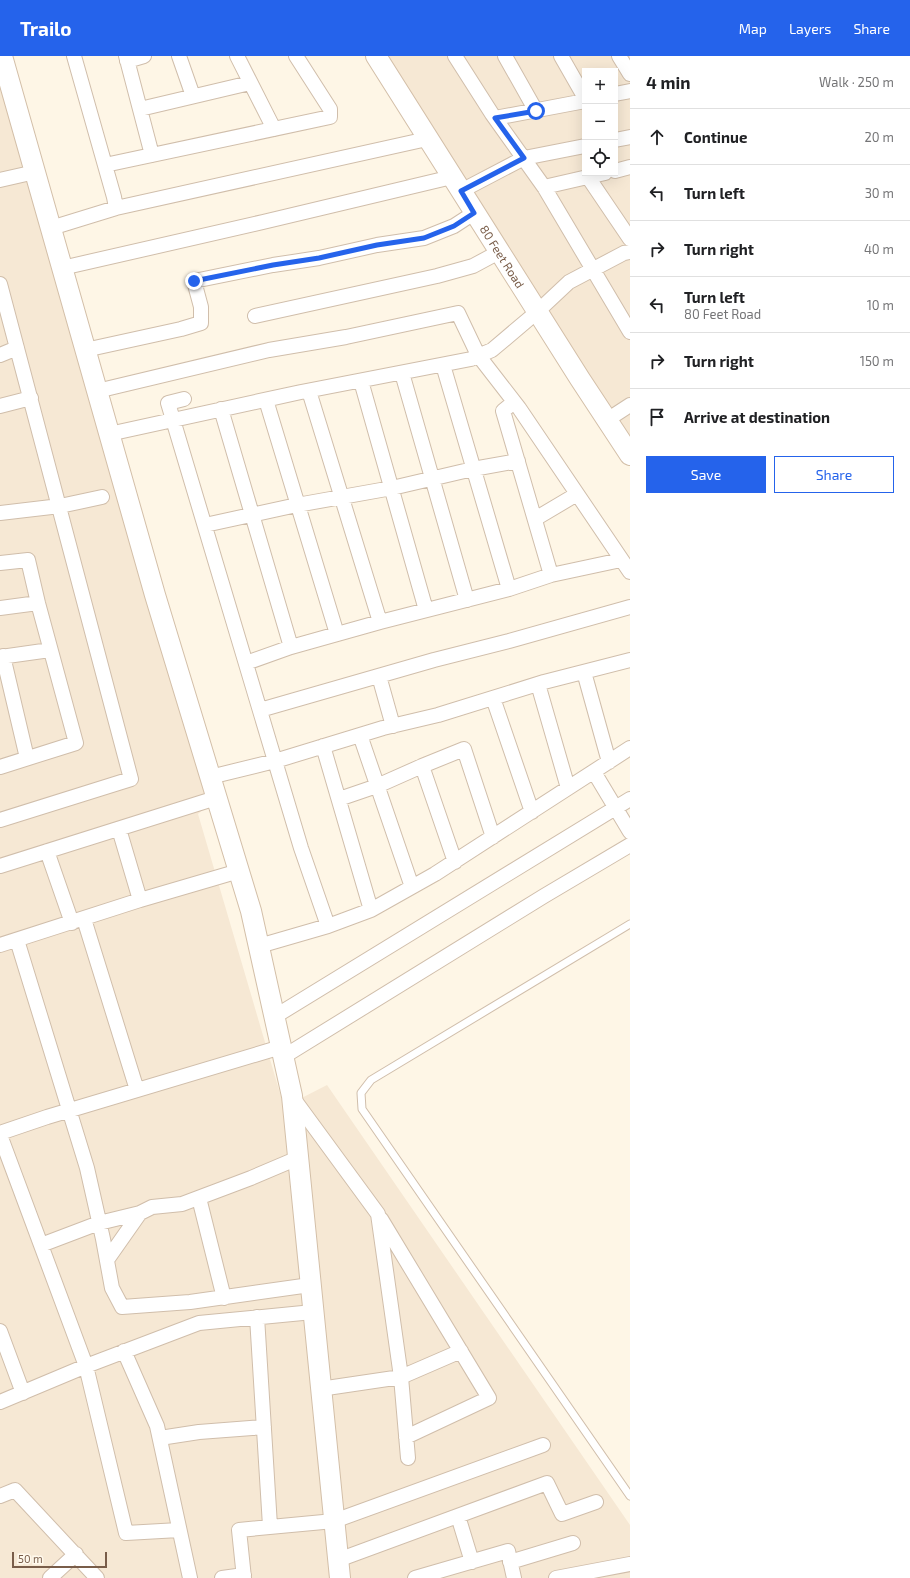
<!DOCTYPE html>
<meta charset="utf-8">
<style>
:root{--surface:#fff;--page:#f2f2f2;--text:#202124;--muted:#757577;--line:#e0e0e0;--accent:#2563eb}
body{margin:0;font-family:"Exo 2",sans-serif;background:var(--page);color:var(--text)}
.controls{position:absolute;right:12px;top:12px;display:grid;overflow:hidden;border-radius:0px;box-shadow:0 4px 16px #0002}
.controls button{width:36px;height:36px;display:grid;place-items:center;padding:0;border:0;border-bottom:1px solid var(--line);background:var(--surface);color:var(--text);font:20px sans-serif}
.scale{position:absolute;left:12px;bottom:10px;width:95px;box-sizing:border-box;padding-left:4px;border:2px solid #795d49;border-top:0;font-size:11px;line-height:14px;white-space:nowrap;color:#795d49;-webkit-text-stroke:3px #fff9ed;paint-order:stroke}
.stop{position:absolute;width:12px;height:12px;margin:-9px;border:3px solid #2563eb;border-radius:50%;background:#fff}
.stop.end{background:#2563eb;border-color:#fff;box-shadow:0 1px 4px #0008}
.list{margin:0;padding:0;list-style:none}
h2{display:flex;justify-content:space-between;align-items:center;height:52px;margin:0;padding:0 16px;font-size:17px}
h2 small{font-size:13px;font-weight:400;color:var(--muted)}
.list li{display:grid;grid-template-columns:26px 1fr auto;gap:12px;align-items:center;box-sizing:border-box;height:56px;padding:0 16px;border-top:1px solid var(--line)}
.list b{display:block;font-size:15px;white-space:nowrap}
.list p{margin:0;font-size:13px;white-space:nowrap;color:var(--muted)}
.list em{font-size:13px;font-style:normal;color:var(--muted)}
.actions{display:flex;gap:8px;padding:12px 16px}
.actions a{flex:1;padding:9px 0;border:1px solid var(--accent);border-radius:0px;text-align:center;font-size:14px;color:var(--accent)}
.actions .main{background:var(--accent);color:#fff}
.icon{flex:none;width:22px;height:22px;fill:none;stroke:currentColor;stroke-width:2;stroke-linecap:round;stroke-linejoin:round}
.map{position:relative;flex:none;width:630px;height:1522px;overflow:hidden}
header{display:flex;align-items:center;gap:24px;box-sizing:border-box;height:56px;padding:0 20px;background:var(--accent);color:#fff}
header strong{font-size:19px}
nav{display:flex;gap:22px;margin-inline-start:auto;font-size:14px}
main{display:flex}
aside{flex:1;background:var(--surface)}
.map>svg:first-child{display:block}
</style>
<header>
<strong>Trailo</strong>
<nav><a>Map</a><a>Layers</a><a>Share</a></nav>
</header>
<main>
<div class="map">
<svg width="630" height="1522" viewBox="0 0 630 1522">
<rect width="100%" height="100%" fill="#fef6e6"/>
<!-- residential -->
<path fill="#f6e8d4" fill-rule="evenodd" d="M0,0L216,742L198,758L284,1051L327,1029L630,1469V1522H0Z
M376,0H630V388ZM585,15H615V117H585Z"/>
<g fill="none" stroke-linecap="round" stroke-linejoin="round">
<defs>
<path id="lane" d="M630,868L371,1024L361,1037L362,1053L630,1440"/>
<path id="street" d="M126,0L152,99
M179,0L193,40
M237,0L274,73
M455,0L492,58L544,131L630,276
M505,0L536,55
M561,0L585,42
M619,0L630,18
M127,5L144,0
M615,38L630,35
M140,53L250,27
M495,62L585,45
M615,84L630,81
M105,109L330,61V53L296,0
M615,115L630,111
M588,121L630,183
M0,124L35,116
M544,131L605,117
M461,135L524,102L585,90
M116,152L427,83
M51,172L116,152L114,141L74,0
M62,212L263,166L452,121
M0,228L131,723L0,764
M255,260L437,220L473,210L499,196
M85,294L181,273L201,267V251L194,225L273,209L319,202L377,189L424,182L454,170L474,157
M0,299L17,292
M443,309L509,533
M402,317L467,544
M361,325L426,554
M97,335L269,294L346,281L458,257L478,299L519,352L630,516
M309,335L380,566
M184,343L168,347L301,792L328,870
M266,344L337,578
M514,346L503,355L551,519
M0,350L31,342
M221,353L291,591
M607,364L630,349
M109,378L301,336L471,303L492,294L537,256L569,226L624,197L630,196
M0,457L60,450L102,441
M535,463L577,438
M205,469L297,449L392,432L473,413L518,405
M0,507L28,504L38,547L76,687L0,711
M0,552L38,547
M3,600L27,702
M0,601L50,594
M246,607L291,591L380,566L509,533L551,519L621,504
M584,616L609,706
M379,620L393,670
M538,628L568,732
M493,642L532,756
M260,654L434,604L509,585L630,551
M360,679L412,831
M323,690L371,854
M594,716L630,776
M210,721L275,705L383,672L438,659L544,626L630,604
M339,743L377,730L422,710
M119,773L140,844
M47,795L72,867
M455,806L422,710L464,693L493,781
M0,810L216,742
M84,863L137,1034
M17,884L87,1112L103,1183L112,1232L122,1251L190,1246L310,1229
M0,889L140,844L239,815
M259,890L328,870L371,854L435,818L630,692
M274,961L630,743
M283,1001L544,840L630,789
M293,1042L378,1158L401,1321L461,1295
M0,1077L47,1061L281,991
M0,1079L86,1310L126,1477L179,1474
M199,1142L224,1242
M381,1163L489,1342L406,1381
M41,1189L99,1167L140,1157
M107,1204L140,1157L152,1151L182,1148L251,1122L298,1102
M257,1261L270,1470
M0,1275L23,1337
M124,1295L157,1370L190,1522
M320,1333L401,1321L408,1402
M0,1346L86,1310L199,1267L313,1256
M160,1382L199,1376L264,1371
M0,1440L15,1434L97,1522
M458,1460L472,1506
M338,1504L547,1427L562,1458L596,1446
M510,1506L573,1487
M50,1522L76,1498
M222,1522L244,1519
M244,1522L239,1474L334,1465L543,1389
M415,1522L508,1495L514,1522
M556,1522L630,1508"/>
<g id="secondary">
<path d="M2,0L155,539L251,855L292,1040L340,1522"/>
<path id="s1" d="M376,0L580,323L630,399"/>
</g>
</defs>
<!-- lane casing -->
<use href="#lane" stroke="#d0beab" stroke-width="9"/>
<!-- street casing -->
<use href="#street" stroke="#d0beab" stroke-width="16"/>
<!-- secondary casing -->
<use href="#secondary" stroke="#d3bfa8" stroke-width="22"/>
<!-- lane -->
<use href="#lane" stroke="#fff" stroke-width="7"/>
<!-- street -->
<use href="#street" stroke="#fff" stroke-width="14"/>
<!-- secondary -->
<use href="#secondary" stroke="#fff" stroke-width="20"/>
</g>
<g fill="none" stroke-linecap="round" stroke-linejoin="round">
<!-- route -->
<path stroke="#2563eb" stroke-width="5" d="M194,225L273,209L319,202L377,189L424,182L454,170L474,157L461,135L524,102L495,62L536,55"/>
</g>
<g text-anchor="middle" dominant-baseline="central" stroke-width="3.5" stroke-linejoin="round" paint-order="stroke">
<!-- street labels -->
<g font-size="12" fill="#795d49" stroke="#fff9ed">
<text stroke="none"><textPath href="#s1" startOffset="237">80 Feet Road</textPath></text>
</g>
</g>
</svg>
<div class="controls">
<button>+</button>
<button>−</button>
<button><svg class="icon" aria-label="locate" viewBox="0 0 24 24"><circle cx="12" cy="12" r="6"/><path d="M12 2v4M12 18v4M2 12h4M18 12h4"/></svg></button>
</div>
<div class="scale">50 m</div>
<div class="stop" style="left:536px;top:55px"></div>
<div class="stop end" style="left:194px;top:225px"></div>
</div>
<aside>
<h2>4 min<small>Walk · 250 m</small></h2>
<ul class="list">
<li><svg class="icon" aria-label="ahead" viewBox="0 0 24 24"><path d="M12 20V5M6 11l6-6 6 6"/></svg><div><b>Continue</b></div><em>20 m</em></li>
<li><svg class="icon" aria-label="left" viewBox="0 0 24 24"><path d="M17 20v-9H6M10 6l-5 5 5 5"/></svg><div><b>Turn left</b></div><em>30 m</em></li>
<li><svg class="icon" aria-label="right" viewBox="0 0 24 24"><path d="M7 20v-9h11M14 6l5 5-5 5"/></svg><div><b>Turn right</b></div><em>40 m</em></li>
<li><svg class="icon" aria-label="left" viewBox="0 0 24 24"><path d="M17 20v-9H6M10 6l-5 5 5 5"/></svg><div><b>Turn left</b><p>80 Feet Road</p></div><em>10 m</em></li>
<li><svg class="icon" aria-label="right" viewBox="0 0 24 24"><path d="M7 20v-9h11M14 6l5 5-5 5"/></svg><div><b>Turn right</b></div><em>150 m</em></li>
<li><svg class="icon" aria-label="arrive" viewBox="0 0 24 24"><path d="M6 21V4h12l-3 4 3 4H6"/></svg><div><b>Arrive at destination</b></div></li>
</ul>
<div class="actions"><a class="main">Save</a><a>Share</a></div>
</aside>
</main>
